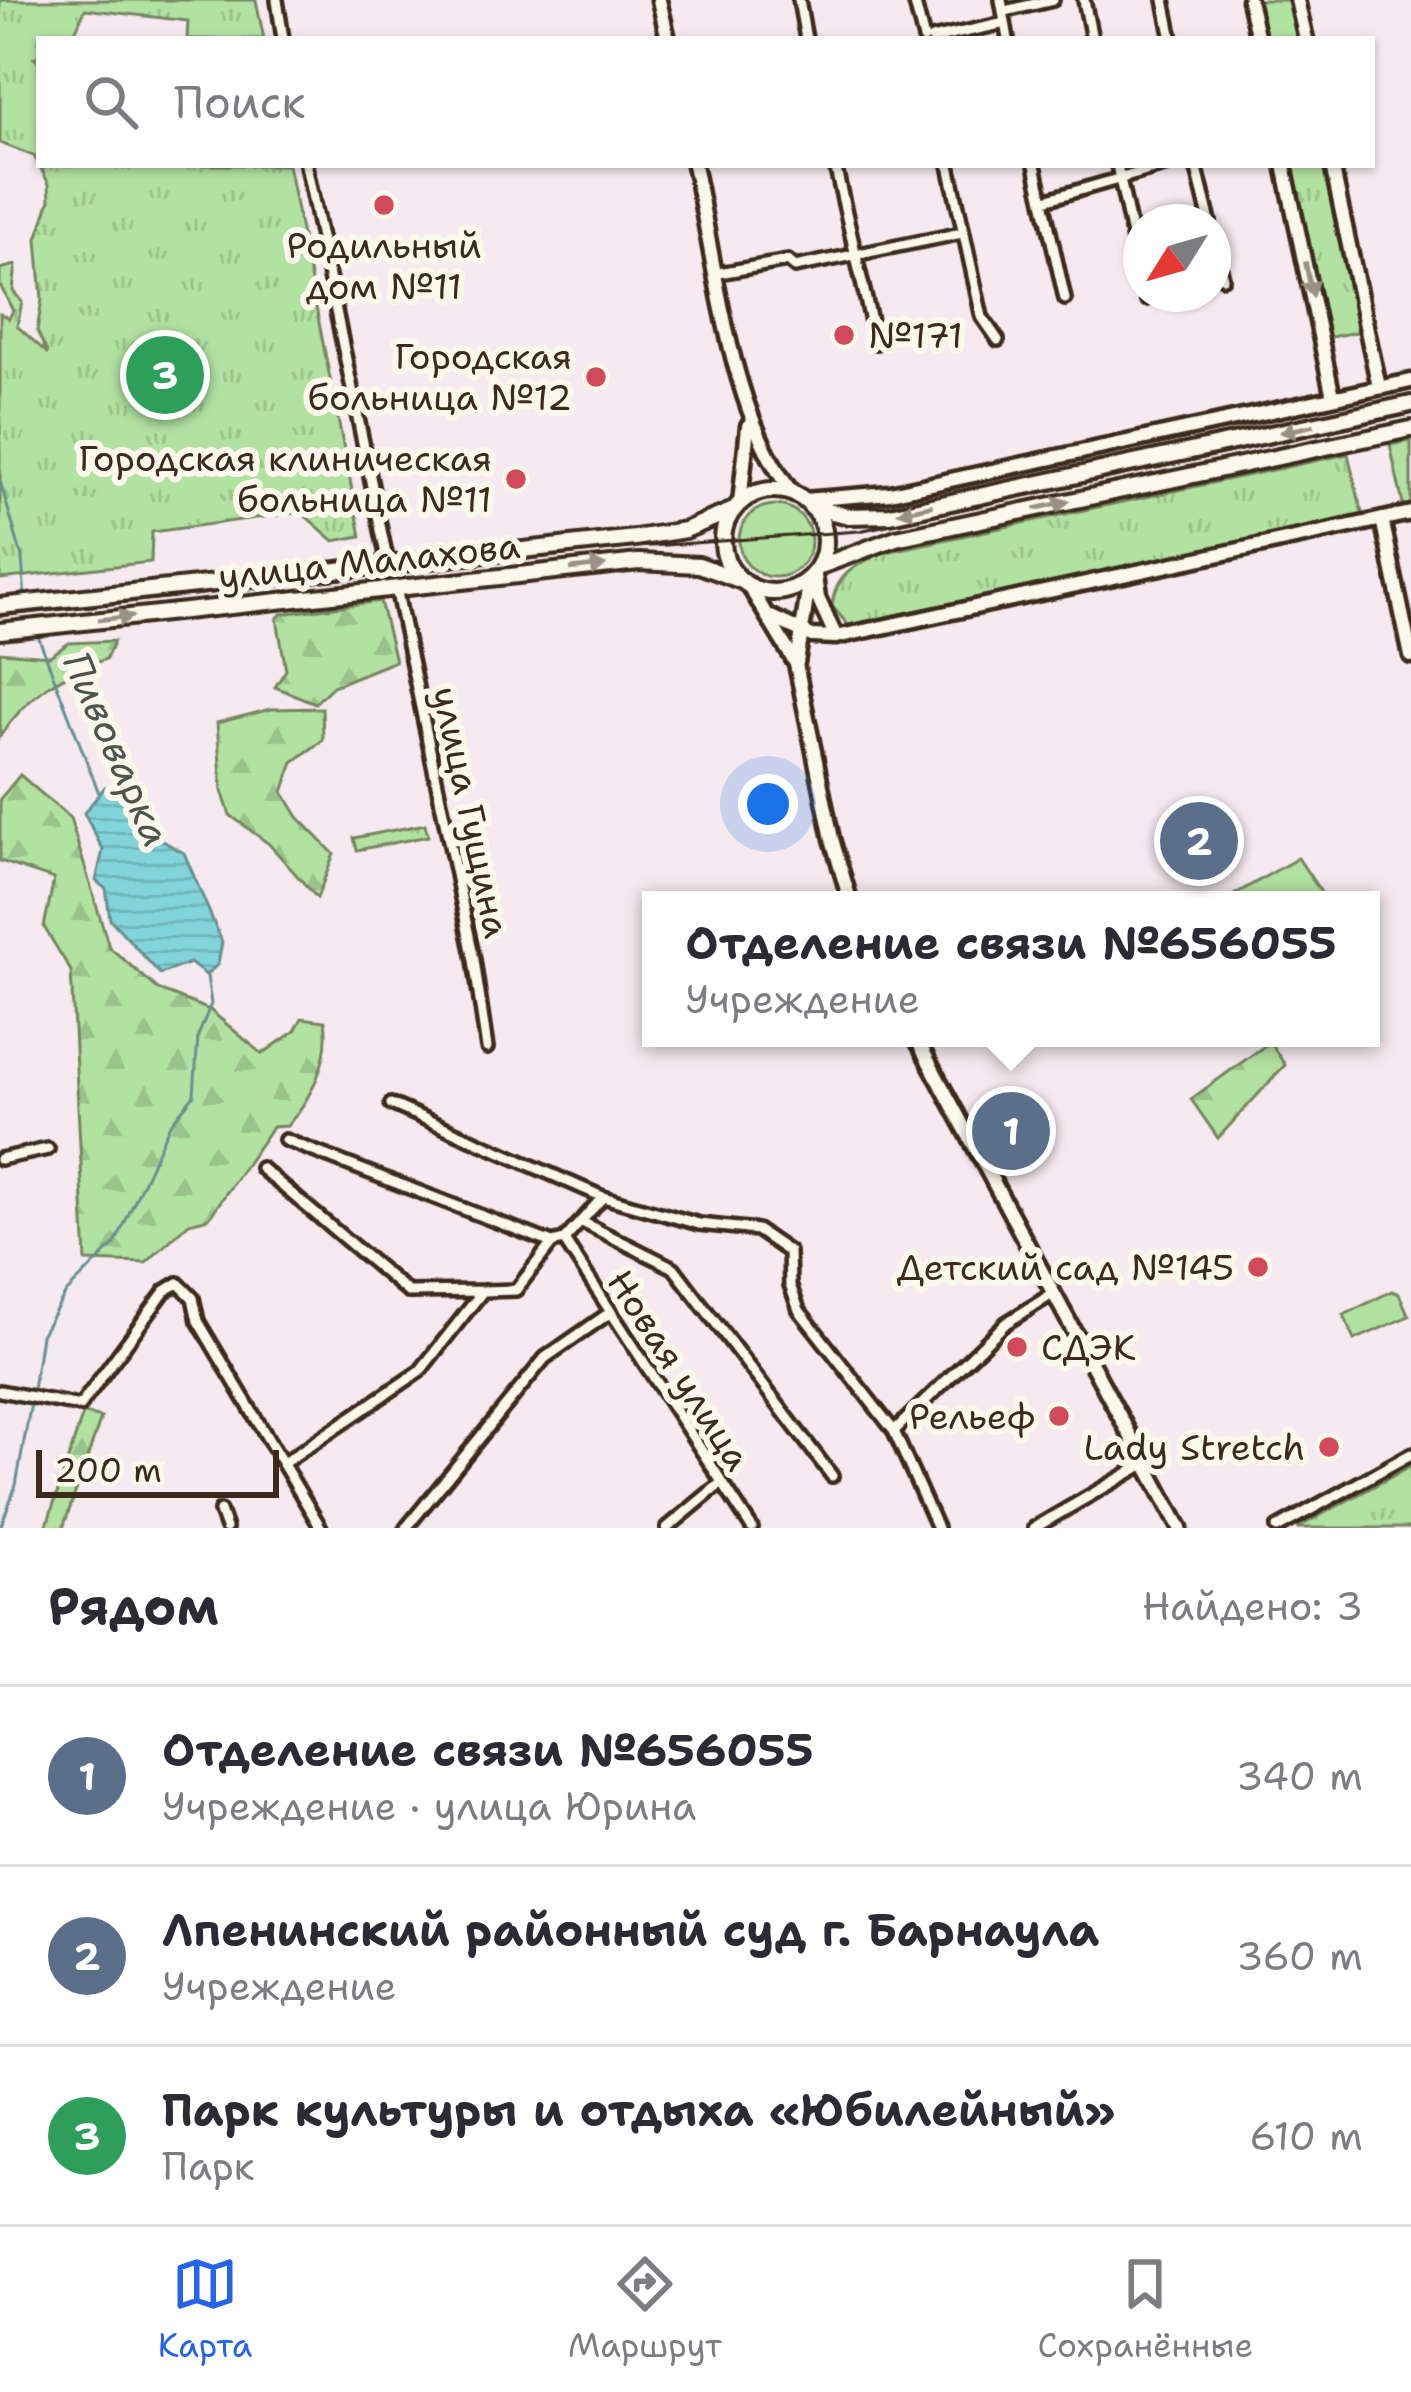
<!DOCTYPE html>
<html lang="ru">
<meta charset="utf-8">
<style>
:root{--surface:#fff;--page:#f2f2f3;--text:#2b2b33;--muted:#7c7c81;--line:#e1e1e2;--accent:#2563eb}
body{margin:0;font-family:"Shantell Sans",sans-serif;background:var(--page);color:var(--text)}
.compass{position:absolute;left:1123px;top:204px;width:108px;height:108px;border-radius:50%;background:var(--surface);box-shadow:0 3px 9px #0004;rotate:233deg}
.scale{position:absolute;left:36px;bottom:30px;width:243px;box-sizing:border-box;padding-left:12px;border:6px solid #3b2a1e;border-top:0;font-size:33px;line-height:42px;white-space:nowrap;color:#3b2a1e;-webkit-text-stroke:9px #fbf7ec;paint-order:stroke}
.you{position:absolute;left:768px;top:804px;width:42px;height:42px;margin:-30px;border:9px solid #fff;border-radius:50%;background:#1a73e8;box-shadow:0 0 0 18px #1a73e833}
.badge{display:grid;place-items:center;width:78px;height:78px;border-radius:50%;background:var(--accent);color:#fff;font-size:39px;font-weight:700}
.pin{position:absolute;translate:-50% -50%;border:6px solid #fff;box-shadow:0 3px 12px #0006}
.popup{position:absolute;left:642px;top:891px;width:738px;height:156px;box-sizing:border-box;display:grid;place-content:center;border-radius:0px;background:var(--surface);filter:drop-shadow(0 3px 9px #0005);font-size:39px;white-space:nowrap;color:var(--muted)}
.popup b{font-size:45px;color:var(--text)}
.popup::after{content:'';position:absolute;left:50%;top:100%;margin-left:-24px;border:24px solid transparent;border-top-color:var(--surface)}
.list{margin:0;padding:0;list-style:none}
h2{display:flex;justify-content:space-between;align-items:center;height:156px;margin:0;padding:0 48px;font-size:51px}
h2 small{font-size:39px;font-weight:400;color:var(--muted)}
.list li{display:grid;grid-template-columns:78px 1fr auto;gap:36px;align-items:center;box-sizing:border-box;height:180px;padding:0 48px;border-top:3px solid var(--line)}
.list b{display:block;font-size:45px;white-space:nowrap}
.list p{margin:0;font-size:39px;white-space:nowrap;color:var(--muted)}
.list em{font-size:39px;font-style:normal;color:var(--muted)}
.icon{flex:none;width:66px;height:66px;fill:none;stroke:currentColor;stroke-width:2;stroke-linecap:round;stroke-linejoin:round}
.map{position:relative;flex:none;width:1411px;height:1528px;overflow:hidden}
.search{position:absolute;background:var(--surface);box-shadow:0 3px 9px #0004;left:36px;right:36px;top:36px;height:132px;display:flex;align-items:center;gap:30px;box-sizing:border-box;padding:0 42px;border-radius:0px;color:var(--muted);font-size:45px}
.sheet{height:696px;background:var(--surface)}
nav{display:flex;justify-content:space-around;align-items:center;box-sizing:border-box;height:168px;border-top:3px solid var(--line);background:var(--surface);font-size:33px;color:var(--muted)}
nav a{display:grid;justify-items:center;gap:6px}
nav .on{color:var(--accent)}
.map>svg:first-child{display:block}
</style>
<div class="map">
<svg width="1411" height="1528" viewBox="0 0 1411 1528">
<defs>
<pattern id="forest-firs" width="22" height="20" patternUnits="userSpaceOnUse" patternTransform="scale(3)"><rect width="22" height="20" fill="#b2e2a2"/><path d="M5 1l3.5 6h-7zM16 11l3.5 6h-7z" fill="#9ac28b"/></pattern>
<pattern id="park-tufts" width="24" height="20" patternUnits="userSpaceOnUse" patternTransform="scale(3)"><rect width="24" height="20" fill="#b2e2a2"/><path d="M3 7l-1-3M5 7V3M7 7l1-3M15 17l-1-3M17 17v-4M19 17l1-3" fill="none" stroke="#9ac28b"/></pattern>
<pattern id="water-rules" width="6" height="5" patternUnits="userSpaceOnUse" patternTransform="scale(3)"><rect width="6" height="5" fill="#82d4db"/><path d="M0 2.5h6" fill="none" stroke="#71b6bc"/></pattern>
</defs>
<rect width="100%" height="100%" fill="#f6e9ef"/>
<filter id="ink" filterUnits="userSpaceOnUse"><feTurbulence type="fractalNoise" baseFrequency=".00833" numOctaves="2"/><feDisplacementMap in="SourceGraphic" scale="24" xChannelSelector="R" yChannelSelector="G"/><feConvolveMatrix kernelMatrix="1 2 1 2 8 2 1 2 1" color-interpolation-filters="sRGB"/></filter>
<g filter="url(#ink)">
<!-- green -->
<path fill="#b2e2a2" stroke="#768660" stroke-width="3" d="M739 541a36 36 0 1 1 72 0a36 36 0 1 1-72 0Z
M1298,858L1326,900H1225Z
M1392,1291L1399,1294L1409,1316L1354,1340L1344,1315Z"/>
<!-- forest -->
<path fill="url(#forest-firs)" stroke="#768660" stroke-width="3" d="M380,601L395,661L333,686L315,703L275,687L286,670L277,619L281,614Z
M114,641L106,659C57,676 30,693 0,736V652L50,656L69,643Z
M322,708L323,740L293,762L283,792L298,817L334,854L317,898L269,844L230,815L222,791L217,723L271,709Z
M20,775L70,818L109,947L159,990L210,1010L262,1054L295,1031L302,1018L325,1021C331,1057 312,1098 287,1126L272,1127L209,1218L189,1223L146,1263L86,1261L71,971L44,927L54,879L0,861V799Z
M1270,1042L1285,1065L1218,1138L1191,1099Z
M83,1413L101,1418L63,1528H46Z"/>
<!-- park -->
<path fill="url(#park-tufts)" stroke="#768660" stroke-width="3" d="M0,0H256L264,39H187L188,21L85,9L72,39H39V56L34,58L39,62V165L34,156L0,143Z
M1254,0H1292L1300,39H1262Z
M39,165H288L361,536L334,541L301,512L152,532L151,562L0,579V314L9,318L13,311L0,285V269L16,265L13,291L22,302L17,326L48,354L37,331L42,299L37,239L50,200L49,184Z
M1288,165H1327L1362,331L1325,338Z
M1411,441V507L1404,509L1390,445Z
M1348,454L1363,517L848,625L832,606C835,575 855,565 882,553Z
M425,824L428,836L357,850L354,838Z
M1411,1466V1528H1297Z"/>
<!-- water -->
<path fill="url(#water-rules)" stroke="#66908f" stroke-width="3" d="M105,787L123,798L133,824L184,853L222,942L218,964L206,975L190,963L160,974L110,919L106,889L96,881L103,850L84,813Z"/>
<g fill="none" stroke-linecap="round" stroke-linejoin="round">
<!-- stream -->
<path stroke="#66908f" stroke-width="3" d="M0,481L22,557L25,599
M38,636L99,793
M33,1390L41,1335L66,1293L115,1244L169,1126L194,1095L198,1036L211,1004L207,976
M0,1528L16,1485L31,1403"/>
<defs>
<path id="street" d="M277,0L283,39
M799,0L806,39
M914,0L924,39
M1001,0L1008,39
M1084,0L1092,39
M1164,0L1172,39
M1005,11L1053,0
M932,39L1005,23
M306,165L388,564
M835,165L876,343
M949,165L982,317L998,340
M1035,165L1065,299
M1117,165L1141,277
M1196,165L1210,222
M1045,200L1167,165
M1213,236L1223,278
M719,273L788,261L795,267L962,233
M1145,294L1146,299
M396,588L474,960L487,1048
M391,1104L603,1197L699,1224L757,1230L789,1252L790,1285L799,1310L894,1431L937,1528
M285,1140L552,1243
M0,1159L48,1149
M261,1168L408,1292L483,1291
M582,1222L674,1268L832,1476
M564,1240L752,1528
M0,1391L80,1406L165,1291L178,1283L193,1298L198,1321L321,1528
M894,1431L1006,1323L1054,1293
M285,1462L420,1371L483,1291L516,1290L552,1243L564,1240L603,1197
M220,1511L226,1528
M406,1528L545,1358L608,1314
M667,1528L720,1484
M1034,1528L1146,1463
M1277,1528L1411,1454"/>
<path id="secondary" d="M659,0L668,39
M1249,0L1258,39
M1297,0L1306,39
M694,165C717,268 729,413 794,495
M1284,165L1333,397
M1332,165L1379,387
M804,500L890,493L1411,381
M740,503L748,426
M1382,519L1411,656
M815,576L818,598L836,637
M749,586L796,664L832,839L850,900
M771,617L812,636L836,637L1411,513
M797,663L810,578
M916,1038L1180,1528"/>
<path id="primary" d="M723 541a51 51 0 1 1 102 0a51 51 0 1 1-102 0Z
M811,507L849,516L890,515L1411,404
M818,567L896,538L1411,429
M0,606L635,538L685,530L734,510
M0,631L639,562L699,565L742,581"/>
</defs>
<!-- street casing -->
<use href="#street" stroke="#3b2a1e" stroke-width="18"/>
<!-- secondary casing -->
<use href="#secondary" stroke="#3b2a1e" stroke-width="21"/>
<!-- primary casing -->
<use href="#primary" stroke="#3b2a1e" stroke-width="22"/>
<!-- street -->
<use href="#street" stroke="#fbf7ec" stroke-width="9"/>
<!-- secondary -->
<use href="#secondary" stroke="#fbf7ec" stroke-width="12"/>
<!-- primary -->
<use href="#primary" stroke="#fbf7ec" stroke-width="14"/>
<!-- tram -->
<path stroke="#3b2a1e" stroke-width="3" d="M0,616L637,547L859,531L1411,414"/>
</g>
<!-- one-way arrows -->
<defs><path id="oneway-solid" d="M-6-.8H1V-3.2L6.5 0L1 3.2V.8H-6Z" transform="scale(3)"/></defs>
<g fill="#9b9085">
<use href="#oneway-solid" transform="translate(1309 279) rotate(78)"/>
<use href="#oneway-solid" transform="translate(1297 429) rotate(168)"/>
<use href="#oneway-solid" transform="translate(1052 505) rotate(-12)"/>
<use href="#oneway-solid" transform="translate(915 509) rotate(168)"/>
<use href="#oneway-solid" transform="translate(588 567) rotate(-6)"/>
<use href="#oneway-solid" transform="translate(116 618) rotate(-6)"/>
</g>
</g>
<!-- markers -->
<g fill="#d1495b" stroke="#fbf7ec" stroke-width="4.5">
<circle cx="384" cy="205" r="12"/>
<circle cx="844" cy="335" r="12"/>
<circle cx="596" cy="377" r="12"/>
<circle cx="516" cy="479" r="12"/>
<circle cx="1258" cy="1267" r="12"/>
<circle cx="1017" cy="1347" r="12"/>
<circle cx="1059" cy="1416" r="12"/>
<circle cx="1329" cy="1447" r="12"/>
</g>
<g text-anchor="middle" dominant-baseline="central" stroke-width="12" stroke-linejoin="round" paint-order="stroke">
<!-- poi labels -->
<g font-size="36" fill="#3b2a1e" stroke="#fbf7ec" text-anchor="end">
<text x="384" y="245" text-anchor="middle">Родильный<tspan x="384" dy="41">дом №11</tspan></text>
<text x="868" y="335" text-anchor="start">№171</text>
<text x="572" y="356">Городская<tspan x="572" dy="41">больница №12</tspan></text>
<text x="492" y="458">Городская клиническая<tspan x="492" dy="41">больница №11</tspan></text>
<text x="1234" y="1267">Детский сад №145</text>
<text x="1041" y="1347" text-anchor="start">СДЭК</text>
<text x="1035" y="1416">Рельеф</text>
<text x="1305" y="1447">Lady Stretch</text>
</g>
<!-- street labels -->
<g font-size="36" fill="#3b2a1e" stroke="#fbf7ec">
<text transform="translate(369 561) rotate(-6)">улица Малахова</text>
<text transform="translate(471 812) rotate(78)">улица Гущина</text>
<text transform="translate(679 1370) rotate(57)">Новая улица</text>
</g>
<!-- water labels -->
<g font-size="39" font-style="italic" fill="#4d544d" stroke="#fbf7ec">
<text transform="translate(117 749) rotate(66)">Пивоварка</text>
</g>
</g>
</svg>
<svg class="compass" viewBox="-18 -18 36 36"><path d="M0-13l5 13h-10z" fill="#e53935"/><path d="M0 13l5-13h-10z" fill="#7c7c81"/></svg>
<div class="scale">200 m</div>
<div class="you"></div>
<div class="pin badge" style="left:1011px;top:1131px;background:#5c6f8a">1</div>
<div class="popup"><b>Отделение связи №656055</b>Учреждение</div>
<div class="pin badge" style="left:1199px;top:841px;background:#5c6f8a">2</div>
<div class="pin badge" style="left:165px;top:375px;background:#2e9e5b">3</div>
<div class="search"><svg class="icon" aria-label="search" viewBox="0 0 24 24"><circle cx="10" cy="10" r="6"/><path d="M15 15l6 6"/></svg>Поиск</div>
</div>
<section class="sheet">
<h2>Рядом<small>Найдено: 3</small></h2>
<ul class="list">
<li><span class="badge" style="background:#5c6f8a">1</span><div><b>Отделение связи №656055</b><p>Учреждение · улица Юрина</p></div><em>340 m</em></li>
<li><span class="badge" style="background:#5c6f8a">2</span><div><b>Лпенинский районный суд г. Барнаула</b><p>Учреждение</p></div><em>360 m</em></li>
<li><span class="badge" style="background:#2e9e5b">3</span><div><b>Парк культуры и отдыха «Юбилейный»</b><p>Парк</p></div><em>610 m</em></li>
</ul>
</section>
<nav>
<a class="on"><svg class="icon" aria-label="map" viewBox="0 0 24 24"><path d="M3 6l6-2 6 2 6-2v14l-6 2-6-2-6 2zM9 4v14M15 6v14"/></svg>Карта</a>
<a><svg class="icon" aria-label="directions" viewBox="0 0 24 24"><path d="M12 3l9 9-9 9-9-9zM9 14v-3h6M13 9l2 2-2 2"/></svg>Маршрут</a>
<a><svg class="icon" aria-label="saved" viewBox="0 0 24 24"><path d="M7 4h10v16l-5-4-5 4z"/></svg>Сохранённые</a>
</nav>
